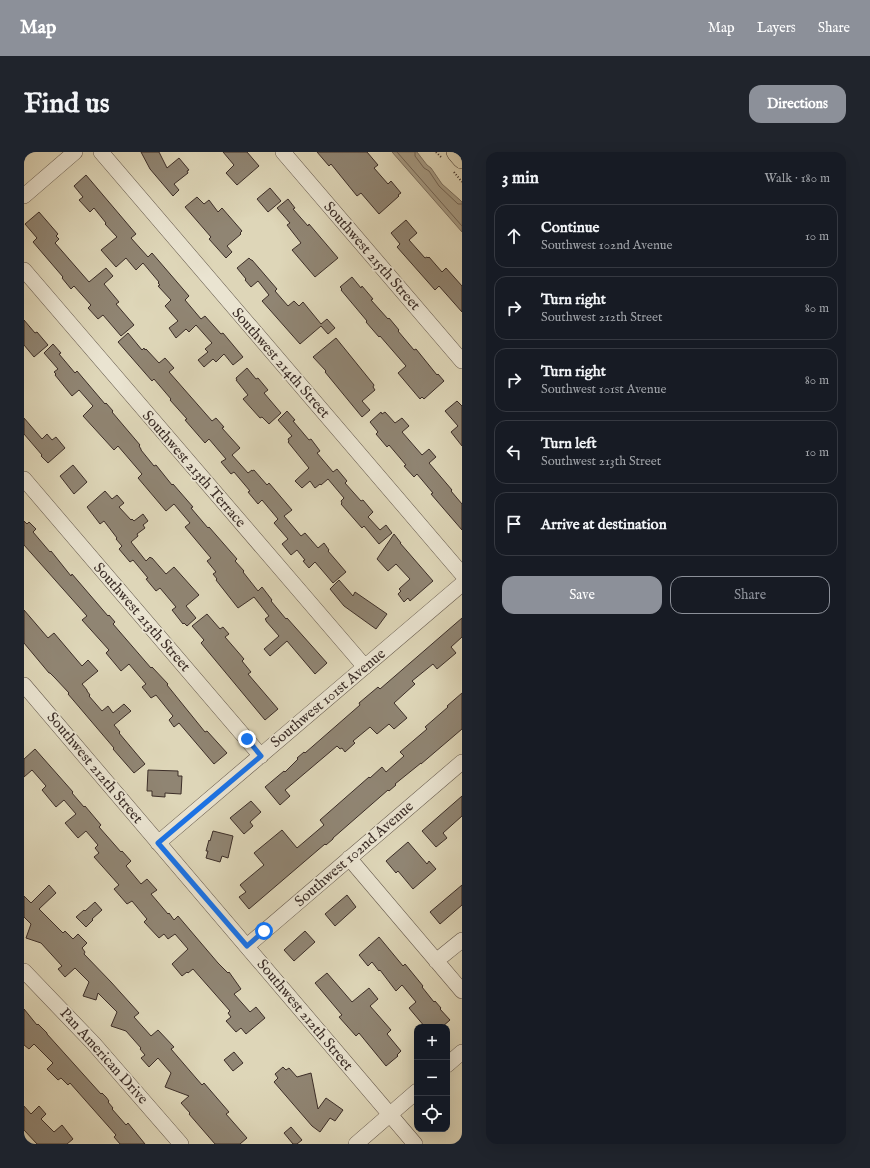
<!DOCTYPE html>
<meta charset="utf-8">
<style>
:root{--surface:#171b24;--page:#20242c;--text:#f1f3f6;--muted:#9ea1a6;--line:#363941;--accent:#8c9099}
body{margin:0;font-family:"IM FELL English",serif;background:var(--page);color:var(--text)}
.controls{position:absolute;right:12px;bottom:12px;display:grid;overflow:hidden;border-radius:8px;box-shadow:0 4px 16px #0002}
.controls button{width:36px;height:36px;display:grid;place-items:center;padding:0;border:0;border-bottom:1px solid var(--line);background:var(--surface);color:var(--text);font:20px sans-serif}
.stop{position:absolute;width:12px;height:12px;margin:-9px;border:3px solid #1a73e8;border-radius:50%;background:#fff}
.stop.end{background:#1a73e8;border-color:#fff;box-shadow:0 1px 4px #0008}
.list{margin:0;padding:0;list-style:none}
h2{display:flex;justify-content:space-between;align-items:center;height:52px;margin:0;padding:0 16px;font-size:17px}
h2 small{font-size:13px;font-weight:400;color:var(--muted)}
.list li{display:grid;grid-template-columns:26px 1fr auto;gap:12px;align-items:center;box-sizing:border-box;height:64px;margin:0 8px 8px;padding:0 8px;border:1px solid var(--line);border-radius:12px}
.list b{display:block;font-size:15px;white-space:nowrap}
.list p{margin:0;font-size:13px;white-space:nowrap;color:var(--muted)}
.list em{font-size:13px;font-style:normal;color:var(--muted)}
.actions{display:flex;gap:8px;padding:12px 16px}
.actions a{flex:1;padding:9px 0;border:1px solid var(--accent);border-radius:12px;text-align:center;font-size:14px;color:var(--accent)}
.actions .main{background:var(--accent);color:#fff}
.icon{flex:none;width:22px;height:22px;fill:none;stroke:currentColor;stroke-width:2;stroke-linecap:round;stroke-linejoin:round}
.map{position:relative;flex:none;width:438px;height:992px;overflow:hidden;border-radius:12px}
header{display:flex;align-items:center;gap:24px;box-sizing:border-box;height:56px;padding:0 20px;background:var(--accent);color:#fff}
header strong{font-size:19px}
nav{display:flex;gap:22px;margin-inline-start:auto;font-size:14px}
.intro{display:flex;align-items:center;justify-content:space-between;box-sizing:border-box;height:96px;padding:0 24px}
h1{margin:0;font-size:28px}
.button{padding:10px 18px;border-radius:12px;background:var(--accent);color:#fff;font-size:14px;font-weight:700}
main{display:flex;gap:24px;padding:0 24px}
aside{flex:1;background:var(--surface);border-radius:12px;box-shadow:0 4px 16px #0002}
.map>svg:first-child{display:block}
</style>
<header>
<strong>Map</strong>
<nav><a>Map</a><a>Layers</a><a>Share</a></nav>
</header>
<div class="intro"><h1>Find us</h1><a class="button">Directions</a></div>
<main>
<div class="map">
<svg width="438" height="992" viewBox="0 0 438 992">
<rect width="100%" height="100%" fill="#ded6b8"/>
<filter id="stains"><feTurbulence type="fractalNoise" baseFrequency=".005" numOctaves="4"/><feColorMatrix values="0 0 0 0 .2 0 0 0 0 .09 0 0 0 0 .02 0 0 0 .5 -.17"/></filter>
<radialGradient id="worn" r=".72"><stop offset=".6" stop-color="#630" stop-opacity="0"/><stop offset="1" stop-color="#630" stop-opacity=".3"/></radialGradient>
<!-- water -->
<path fill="#a79d87" stroke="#7c7161" d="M368,0H393L403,13L407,16L418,32L436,48L438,50V80Z"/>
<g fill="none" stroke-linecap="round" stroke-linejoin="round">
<!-- shore -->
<path stroke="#726658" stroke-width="1" d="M373,0L438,74
M391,0V4L400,16L405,19L415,34L434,52H438"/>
</g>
<!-- building -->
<path fill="#908573" stroke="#3c2e28" d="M117,0H135L143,16L155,6L165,18L163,19L164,21L150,32L155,38L149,44L126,17Z
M199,0H223L235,14L213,33L202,21L210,13Z
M293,0H343L354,13L350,16L364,32L367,29L377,41L374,43L375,44L355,62L337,41L333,44L307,12L305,14Z
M62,23L112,82L107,86L124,105L128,101L165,144L161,148L177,167L181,164L197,182L199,181L219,205L209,213L200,202L192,210L189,207L180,215L174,208L184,200L181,197L188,191L172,173L165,180L162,177L152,186L145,176L154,169L141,154L147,148L134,134L136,133L134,131L135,130L119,111L112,118L102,106L92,115L77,98L93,85L81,72L82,71L70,56L66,60L55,48L59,45L50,34Z
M246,36L257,49L244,60L233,47Z
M173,45L180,52L185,48L194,60L198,56L218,79L216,81L217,82L203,94L208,100L202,106L185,87L187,85L161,55Z
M264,47L271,56L269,57L284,74L285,72L314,106L291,125L268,98L277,91L263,73L266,71L253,56Z
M15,60L34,82L32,84L35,87L31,91L65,130L82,116L89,124L80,132L95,150L92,152L110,173L97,184L79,163L74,167L64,156L67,153L50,134L47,137L38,126L39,125L9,90L13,86L1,72Z
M382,68L393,81L385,88L401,106L403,105L404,106L405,105L418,120L422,116L438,134V160L415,134L411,138L373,95L376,92L367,81Z
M225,106L227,108H228L253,137L251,139L264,154L270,149L275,154L279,150L297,172L303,167L311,176L304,182L297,174L276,192L238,149L245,143L234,129L227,135L221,128L222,127L213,116Z
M328,125L337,136L338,134L349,147L347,148L364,167L365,166L375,178L374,179L390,198L392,197L413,223L414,222L420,229L400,247L398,245L396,247L374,221L382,214L356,184L355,185L342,170L343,169L317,138L318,137L316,135Z
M0,168L11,181L13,180L24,193L10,205L0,193Z
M104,181L118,198L120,196L121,198L122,197L135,211L141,206L150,216L145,220L188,269L192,266L200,275L198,276L216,296L208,303L224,321L228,318V319L230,318L243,333L245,331L268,358L260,364L277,384L281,381L294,396L300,391L305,398L304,399L322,420L309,431L291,410L285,416L279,409L281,408L273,398L267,403L258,392L264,387L250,371L254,367L238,348L234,352L224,340L226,339L210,320L207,322L197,310L202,307L185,287L181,291L161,268L163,267L146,248L147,247L130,227L128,229L94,190Z
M312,186L350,233L349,235L351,238L338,249L346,258L338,265L301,220L302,219L289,205Z
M29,192L37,201L35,202L51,221L53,219L81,252L82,251L89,259L88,260L116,293L115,294L117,297V298L130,314L132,313L148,333L149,332L169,355L167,356L184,376L185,375L213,407L211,409L220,419L219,420L234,439L238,435L248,448L247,449L262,467L263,466L303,511L291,522L263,489L246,504L240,497L255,484L242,469V468L241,467L245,464L230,445L214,456L192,428L193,427L189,422L192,420L183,409L187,406L161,375L166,371L150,352L142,359L114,326L118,322L94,294L90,298L59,264L69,254L55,238L48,244L31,223L32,222L30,220L34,217L20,201Z
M223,216L232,227L234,226L244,238L240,241L257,261L245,272L238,265L236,266L219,247L224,243L212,228H213L212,226Z
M433,249L438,254V294L427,280L434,274L421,259Z
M263,259L271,268L269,269L285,288L287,287L296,299L293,301L309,320L313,317L323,329L321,331L337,349L339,348L349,360L344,365L356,378L362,373L368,381L355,392L340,374L338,376L317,352L318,351L317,349L320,346L304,327L297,333L296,332L291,336L286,329L278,336L271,329L285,316L264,290L265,289L264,287L268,284L254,268Z
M357,260L358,262L361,260L371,271L378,266L385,274L378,280L398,303L405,297L412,305L405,311L428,338L427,339L438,352V378L413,349L407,342L409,341L393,322L390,325L380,314L382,313L365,293L363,295L352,282L354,280L346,270Z
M0,266L18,287L23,282L28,288L32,285L41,296L24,311L17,304L18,303L0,282Z
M49,313L63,330L50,342L36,324Z
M81,339L88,347L93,343L100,351L95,355L107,368L108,367L110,369L119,362L124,369L119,373L121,376L113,382L114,384L107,390L122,409L126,405L127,406H128L142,422L150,415L175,443L162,454L172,466L163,474L160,471L159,472L148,458L152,455L136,436L132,439L122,427L124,426L109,408L106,410L95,397L98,394L92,387L93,386L80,369L76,372L63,355Z
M0,369L3,372L5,370L12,377L9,380L26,400L27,399L47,424L48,422L84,464L85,463L91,470L89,472L127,516L128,515L144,532L143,533L181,580L183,579L203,601L190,612L155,571L150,575L145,568L149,564L132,543L127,546L118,535L122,532L105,512L97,519L82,501L85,498L58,468L63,464L0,393Z
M370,382L377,391H376L409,429L386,449L384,446L380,450L374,442L377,439L375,437L386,427L372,412L364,419L353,407Z
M315,428L329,444L331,440L363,462L352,477L320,454L306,437Z
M0,458L24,486L30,481L58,514L64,508L74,519L58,532L63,538V539L66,543L65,544L78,559L84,554L89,561L100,552L107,559L90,573L96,580L95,581L121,612L110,621L89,597L90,596L44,542L45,541L31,526L26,521H25L0,491Z
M183,462L196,477L199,475L205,482L201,485L220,507L218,509L227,520L224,522L254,557L241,568L177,491L180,488L168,474Z
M438,466V485L427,495L432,501L413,517L409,512L388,529L391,532L370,551L383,566L370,577L365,572L353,582L346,575L329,589L331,591L321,600L318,596L316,597L313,594L261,638L266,644L256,653L241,635L260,619L261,620L274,607L273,606L280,600L281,601L336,553L335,551L354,535L356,537Z
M438,541V577L397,612V611L371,632L372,633L365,639L364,638L309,686V687L302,693L301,692L225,757L215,745L222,740L216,733L240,713L230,701L258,678L273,696L300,673L296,668L345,625L346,626L358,615L362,620L380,604L376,600L403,577L401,575L424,555L423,554Z
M11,597L49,640L48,641L60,655L61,654L77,673L75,675L97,700L98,699L107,709L102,714L117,732L123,727L133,738L127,742L144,762L145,761L150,768L154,764L194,811L204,821L205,820L217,837L210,842L226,860L232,855L241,866L222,882L217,876L212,880L202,869L207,865L204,861L206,859L169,817L164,821L163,820L158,824L148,812L164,797L151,782L144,787L140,782L135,786L120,770L123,767L108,749L103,752L90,737L95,733L70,705L75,701L71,696L74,693L62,679L54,686L41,671L52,662L40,648L32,655L18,638L22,634L8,618L0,625V607Z
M124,618L154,619V624H158L157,642L141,641V645L128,644V639H123Z
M438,644V664L419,681L423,686L412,695L398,679Z
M227,649L237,660L226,670L229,674L220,682L206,666Z
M189,679L209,684L204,706L198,704L196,710L182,706L184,699H182L185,688L186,689Z
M384,690L403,712L405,709L412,717L389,737L374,719L372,721L362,709Z
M25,733L32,741L15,757L39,781L41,779L49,787L54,782L63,791L58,796L61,800L60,802L87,830L115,861L110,865L127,884L134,878L150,895L147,897L178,933L180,931L205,960L202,962L223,986L216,992H191L165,962L166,961L157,951L165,944L141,935L147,921L134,906L125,915L117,906L121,903L116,897L117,896L102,879L87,874L93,860L74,841L72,848L59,844L65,830L51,816L41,825L34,817L38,814L17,791L2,786L7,772L0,765V744L7,751Z
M438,733V753L416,772L406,760Z
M323,743L332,755L311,774L301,762Z
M71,750L78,758L68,767L69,768L62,775L52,765L60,758L61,759Z
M281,779L291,790L270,809L260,798Z
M355,785L379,814L381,812L399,834L398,835L410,850L411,849L417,856L416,857L426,868L418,875H401L385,856L392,850L378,833L372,839L356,818L355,819L348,810L344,814L335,803Z
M303,821L328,850L345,836L354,847L346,854L367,878L363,882L377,899L373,903L374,904L362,914L335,881L332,884L315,865L318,863L291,831Z
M0,857L13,873L14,872L23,881V882L77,942L78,941L82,945L85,949L84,950L89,956L88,957L102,973L104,971L121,992H96L90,985L92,983L46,931L44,933L37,926L34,928L23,917L29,911L10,892L5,897L0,893Z
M210,900L219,911L209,919L200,908Z
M259,915L262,918L265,916L273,925L287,921L294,957L302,946L319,958L311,969L306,966L296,980L288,974L250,930L254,926L251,922Z
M0,954L7,962L15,954L22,962L17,967L30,980L38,973L49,987L43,992H13L0,978Z
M267,975L278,988L273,992H269L260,981Z"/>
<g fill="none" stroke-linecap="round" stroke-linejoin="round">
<defs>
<path id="minor" d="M77,0L438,422
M259,0L438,209
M0,44L51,0
M0,118L341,515
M0,327L237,604
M0,533L391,992
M134,691L438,432
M325,706L438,839
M223,794L438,610
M412,809L438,788
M0,819L70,892L157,992
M423,913L438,900
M332,992L393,939"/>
<path id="major" d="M432,0L438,7"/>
</defs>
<!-- minor casing -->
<use href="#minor" stroke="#64584c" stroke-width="16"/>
<!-- major casing -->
<use href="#major" stroke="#3c2e28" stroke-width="20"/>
<!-- path -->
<path stroke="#3c2e28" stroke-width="2" stroke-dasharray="1 2" stroke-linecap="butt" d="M412,0L418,6
M430,20L438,30"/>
<!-- minor -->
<use href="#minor" stroke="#eae4d1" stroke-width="15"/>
<!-- major -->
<use href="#major" stroke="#ded6b8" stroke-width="19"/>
</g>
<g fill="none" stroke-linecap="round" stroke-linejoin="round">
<!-- route -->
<path stroke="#1a73e8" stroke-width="5" d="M223,587L237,604L134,691L223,794L240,779"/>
</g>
<g text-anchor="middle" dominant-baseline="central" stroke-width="3.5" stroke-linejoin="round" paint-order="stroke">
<!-- street labels -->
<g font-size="15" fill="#3c2e28" stroke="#eae4d1">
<text transform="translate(348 104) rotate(49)">Southwest 215th Street</text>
<text transform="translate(257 211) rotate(49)">Southwest 214th Street</text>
<text transform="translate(170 317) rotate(49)">Southwest 213th Terrace</text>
<text transform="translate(118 465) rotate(49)">Southwest 213th Street</text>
<text transform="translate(304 546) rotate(-40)">Southwest 101st Avenue</text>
<text transform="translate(71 616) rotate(50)">Southwest 212th Street</text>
<text transform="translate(330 702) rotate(-41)">Southwest 102nd Avenue</text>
<text transform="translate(281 863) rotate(50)">Southwest 212th Street</text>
<text transform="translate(80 904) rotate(48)">Pan American Drive</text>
</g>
</g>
<rect width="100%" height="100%" filter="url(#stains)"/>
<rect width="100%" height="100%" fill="url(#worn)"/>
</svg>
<div class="controls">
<button>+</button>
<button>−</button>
<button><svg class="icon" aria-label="locate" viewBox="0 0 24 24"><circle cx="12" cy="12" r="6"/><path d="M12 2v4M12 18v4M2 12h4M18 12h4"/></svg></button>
</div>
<div class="stop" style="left:240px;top:779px"></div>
<div class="stop end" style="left:223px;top:587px"></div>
</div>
<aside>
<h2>3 min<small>Walk · 180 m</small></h2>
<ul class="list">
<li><svg class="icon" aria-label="ahead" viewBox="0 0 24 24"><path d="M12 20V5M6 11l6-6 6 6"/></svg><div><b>Continue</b><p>Southwest 102nd Avenue</p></div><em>10 m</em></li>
<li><svg class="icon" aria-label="right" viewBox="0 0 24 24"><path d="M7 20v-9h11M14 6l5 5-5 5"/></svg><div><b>Turn right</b><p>Southwest 212th Street</p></div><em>80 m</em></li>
<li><svg class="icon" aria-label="right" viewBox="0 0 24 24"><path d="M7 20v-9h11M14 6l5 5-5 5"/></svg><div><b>Turn right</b><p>Southwest 101st Avenue</p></div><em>80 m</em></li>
<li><svg class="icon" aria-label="left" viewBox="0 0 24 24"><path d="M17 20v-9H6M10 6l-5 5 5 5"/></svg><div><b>Turn left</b><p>Southwest 213th Street</p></div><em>10 m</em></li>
<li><svg class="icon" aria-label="arrive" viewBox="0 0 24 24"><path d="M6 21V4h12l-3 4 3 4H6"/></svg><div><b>Arrive at destination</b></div></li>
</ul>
<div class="actions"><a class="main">Save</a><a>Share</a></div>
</aside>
</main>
